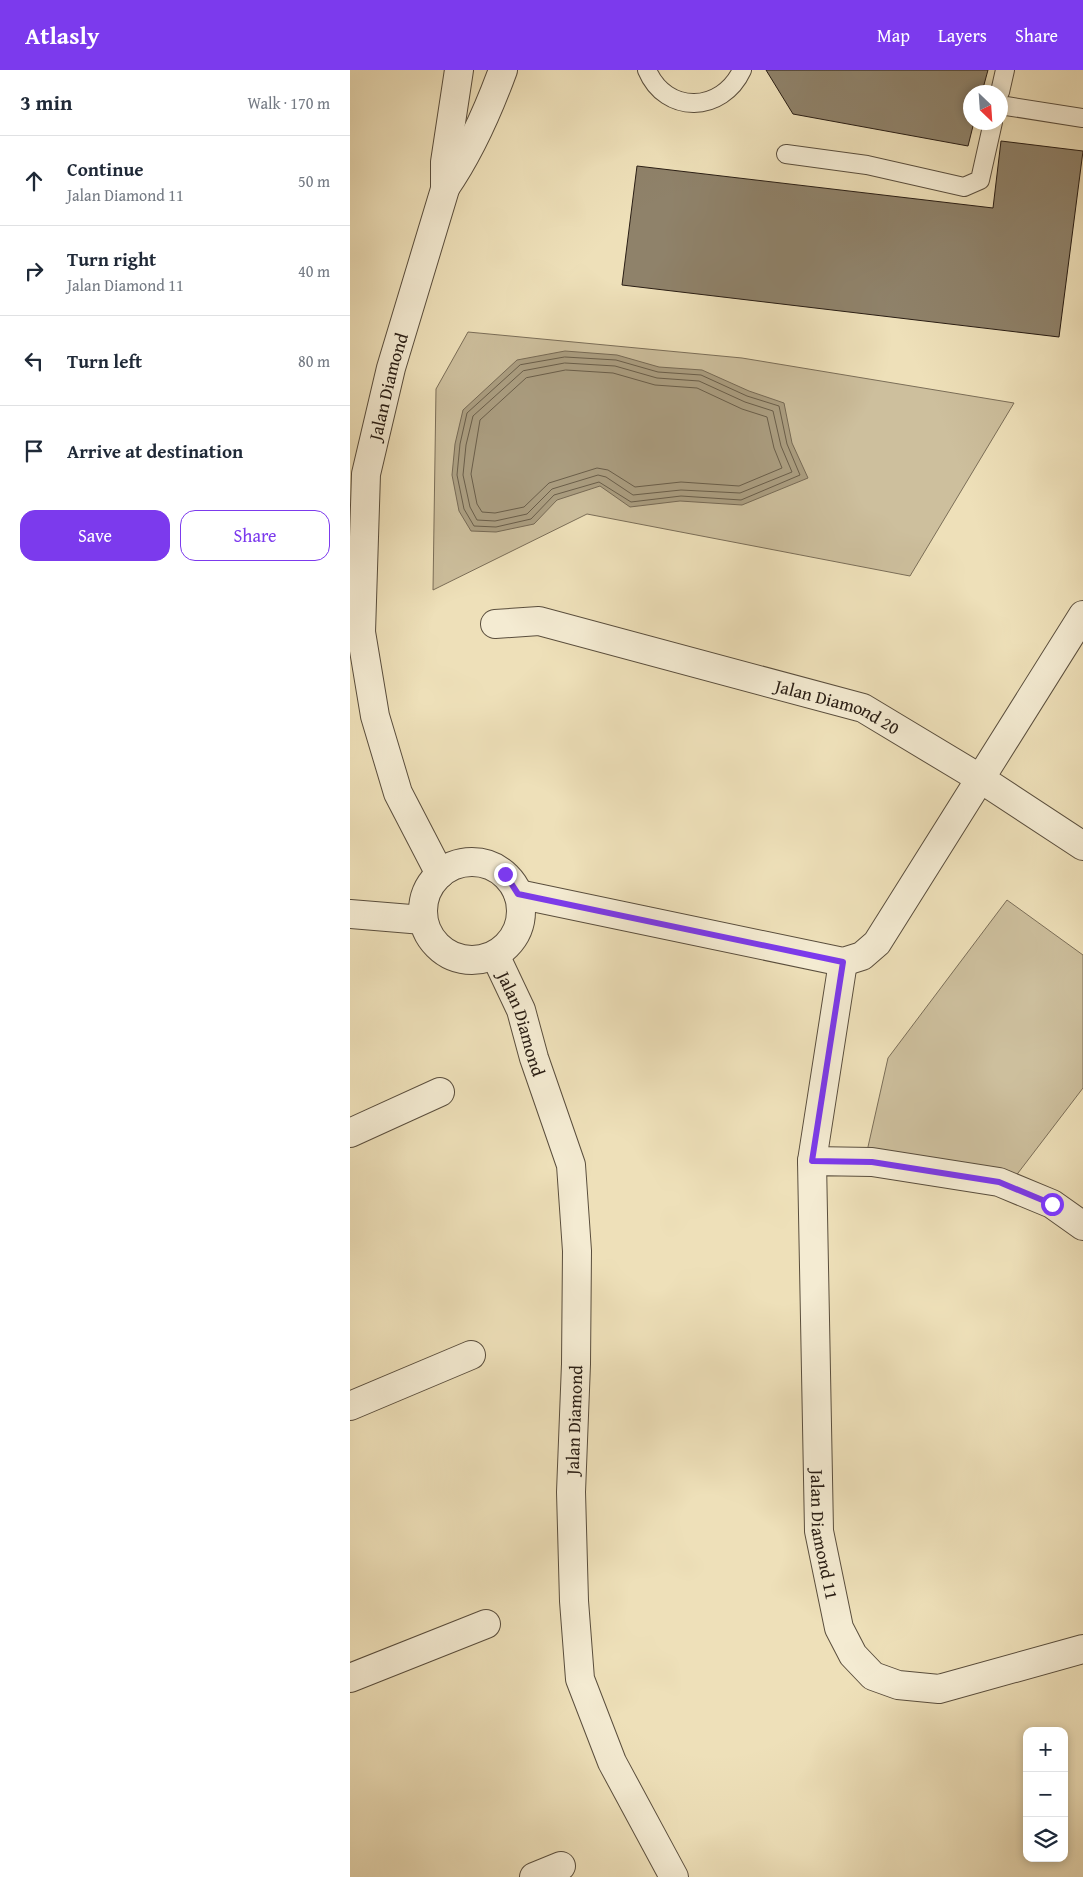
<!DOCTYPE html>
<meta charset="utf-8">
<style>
:root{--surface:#fff;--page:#f6f6f7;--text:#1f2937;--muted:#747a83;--line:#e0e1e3;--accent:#7c3aed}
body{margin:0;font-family:"Gentium Book Plus",serif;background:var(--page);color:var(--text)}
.controls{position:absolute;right:15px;bottom:15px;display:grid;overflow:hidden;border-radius:10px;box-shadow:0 2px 8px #0003}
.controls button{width:45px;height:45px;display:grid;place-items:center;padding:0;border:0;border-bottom:1px solid var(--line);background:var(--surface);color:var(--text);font:25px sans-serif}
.compass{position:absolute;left:613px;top:15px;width:45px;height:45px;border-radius:50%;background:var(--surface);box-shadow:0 2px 8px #0003;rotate:155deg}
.stop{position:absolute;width:15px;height:15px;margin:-11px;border:4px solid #7c3aed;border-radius:50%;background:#fff}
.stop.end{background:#7c3aed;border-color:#fff;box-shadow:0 1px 5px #0008}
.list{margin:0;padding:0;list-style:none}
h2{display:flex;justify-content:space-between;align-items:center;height:65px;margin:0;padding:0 20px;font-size:21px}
h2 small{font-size:16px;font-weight:400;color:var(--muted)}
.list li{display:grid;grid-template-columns:32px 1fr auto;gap:15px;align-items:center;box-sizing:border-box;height:90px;padding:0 20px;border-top:1px solid var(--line)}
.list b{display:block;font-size:19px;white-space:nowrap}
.list p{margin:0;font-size:16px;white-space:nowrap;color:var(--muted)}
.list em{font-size:16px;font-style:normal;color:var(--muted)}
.actions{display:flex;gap:10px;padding:15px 20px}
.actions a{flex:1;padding:11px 0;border:1px solid var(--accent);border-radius:15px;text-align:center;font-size:18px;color:var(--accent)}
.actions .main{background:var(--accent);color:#fff}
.icon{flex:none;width:28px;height:28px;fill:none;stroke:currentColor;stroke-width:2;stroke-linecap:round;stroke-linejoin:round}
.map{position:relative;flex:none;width:733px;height:1807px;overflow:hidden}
header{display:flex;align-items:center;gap:30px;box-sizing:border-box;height:70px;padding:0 25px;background:var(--accent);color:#fff}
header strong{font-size:24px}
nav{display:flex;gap:28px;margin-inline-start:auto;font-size:18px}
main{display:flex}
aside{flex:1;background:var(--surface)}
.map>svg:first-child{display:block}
</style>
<header>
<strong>Atlasly</strong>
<nav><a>Map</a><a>Layers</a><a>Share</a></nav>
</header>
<main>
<aside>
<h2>3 min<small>Walk · 170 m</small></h2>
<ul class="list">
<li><svg class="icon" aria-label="ahead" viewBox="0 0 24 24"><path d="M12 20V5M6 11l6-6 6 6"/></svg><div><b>Continue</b><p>Jalan Diamond 11</p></div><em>50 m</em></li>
<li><svg class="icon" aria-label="right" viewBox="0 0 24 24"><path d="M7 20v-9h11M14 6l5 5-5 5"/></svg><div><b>Turn right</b><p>Jalan Diamond 11</p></div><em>40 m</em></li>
<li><svg class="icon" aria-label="left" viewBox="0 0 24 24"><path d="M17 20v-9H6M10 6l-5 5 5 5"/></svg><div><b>Turn left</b></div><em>80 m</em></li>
<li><svg class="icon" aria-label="arrive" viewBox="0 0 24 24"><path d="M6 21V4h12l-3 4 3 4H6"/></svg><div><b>Arrive at destination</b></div></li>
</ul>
<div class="actions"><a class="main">Save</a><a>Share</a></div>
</aside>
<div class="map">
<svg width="733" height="1807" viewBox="0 0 733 1807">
<rect width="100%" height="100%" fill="#eee0b9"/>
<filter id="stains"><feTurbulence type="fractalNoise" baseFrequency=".004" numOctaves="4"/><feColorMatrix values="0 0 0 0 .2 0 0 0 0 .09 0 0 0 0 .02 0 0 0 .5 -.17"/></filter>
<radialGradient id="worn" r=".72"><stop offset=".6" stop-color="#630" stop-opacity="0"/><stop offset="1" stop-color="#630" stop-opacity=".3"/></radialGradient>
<!-- green -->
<path fill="#cdbf9d" stroke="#7b6e58" d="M118,262L392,288L664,333L560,506L237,444L83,520L86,319Z
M657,830L733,885V1018L652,1124L513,1099L538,988Z"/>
<!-- water -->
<path fill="#ab9e81" stroke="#776a55" d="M215,281L267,285L309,297L352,300L399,321L434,333L442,373L458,408L392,435L330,431L280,437L250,416L207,430L184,454L146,462L121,461L109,441L102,405L105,374L113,340L167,290Z"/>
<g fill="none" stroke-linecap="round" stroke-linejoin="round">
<!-- shore -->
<path stroke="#6a5e4a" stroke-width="1" d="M215,287L266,290L308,302L351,305L397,326L429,336L437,374L450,405L391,430L331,426L281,432L249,412L204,425L181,449L146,457L124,456L114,439L107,405L110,374L117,343L170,295Z
M215,293L265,296L307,308L349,311L395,332L423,341L431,376L442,402L390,423L331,420L283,425L256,407L248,405L202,419L177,444L145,451L127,450L120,437L113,405L116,375L123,346L173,301Z
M216,300L263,303L305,315L347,318L392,339L417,347L424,378L432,398L389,416L331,412L285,417L258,400L247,398L199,413L174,437L145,443L132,442L127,434L121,404L130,350L176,308Z"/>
</g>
<!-- building -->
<path fill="#8f826a" stroke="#291d14" d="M416,0H638L632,22H620V52H624L618,76L443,44Z
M651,71L733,81L709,267L272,215L287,96L643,138Z"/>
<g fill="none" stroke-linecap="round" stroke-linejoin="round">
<defs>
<path id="service" d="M297,0C316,45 372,43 392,0
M650,22L655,0
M650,35L733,48
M436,84L517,95L614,117L630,110L643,52"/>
<g id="minor">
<path id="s1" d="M145,554L189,551L513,638L631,709L733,776"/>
<path d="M168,824L493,892L512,886L527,873L733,545"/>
<path d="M0,844L73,850"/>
<path d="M0,1063L90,1022"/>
<path d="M462,1091L493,892"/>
<path id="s2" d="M733,1156L702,1134L649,1112L522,1092L462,1091L469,1461L489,1558L503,1585L523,1606L548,1615L589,1619L733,1579"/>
<path d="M0,1336L121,1285"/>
<path d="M0,1608L136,1554"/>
<path d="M184,1807L211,1796"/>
</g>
<g id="tertiary">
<path d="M95,118C120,82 138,41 153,0"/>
<circle cx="122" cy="841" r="49"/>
<path id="s3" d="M90,804L48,723L25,646L11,562L16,404L41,298L95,119V92L109,0"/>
<path id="s4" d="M145,885L171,940L184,988L221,1095L227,1181L226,1294L221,1422L224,1531L230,1609L262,1692L324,1807"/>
</g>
</defs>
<!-- service casing -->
<use href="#service" stroke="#5a4e3d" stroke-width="20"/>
<!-- minor casing -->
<use href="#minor" stroke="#5a4e3d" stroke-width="30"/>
<!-- tertiary casing -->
<use href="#tertiary" stroke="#5a4e3d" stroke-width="30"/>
<!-- service -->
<use href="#service" stroke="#f4ebd2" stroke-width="18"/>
<!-- minor -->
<use href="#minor" stroke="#f4ebd2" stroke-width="28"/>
<!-- tertiary -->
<use href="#tertiary" stroke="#f4ebd2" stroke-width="28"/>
</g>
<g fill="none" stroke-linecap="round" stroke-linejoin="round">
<!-- route -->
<path stroke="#7c3aed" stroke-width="6" d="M155,804L168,824L493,892L462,1091L522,1092L649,1112L702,1134"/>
</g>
<g text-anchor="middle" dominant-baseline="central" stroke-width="4" stroke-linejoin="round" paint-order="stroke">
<!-- street labels -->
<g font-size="18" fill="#291d14" stroke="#f4ebd2">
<text stroke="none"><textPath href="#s3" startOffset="505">Jalan Diamond</textPath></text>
<text stroke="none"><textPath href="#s1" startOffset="355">Jalan Diamond 20</textPath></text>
<text stroke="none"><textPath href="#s4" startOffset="74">Jalan Diamond</textPath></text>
<text transform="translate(224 1350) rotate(-88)">Jalan Diamond</text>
<text stroke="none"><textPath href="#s2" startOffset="658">Jalan Diamond 11</textPath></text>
</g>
</g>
<rect width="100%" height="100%" filter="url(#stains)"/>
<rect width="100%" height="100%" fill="url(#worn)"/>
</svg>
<div class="controls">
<button>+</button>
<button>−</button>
<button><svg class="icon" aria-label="layers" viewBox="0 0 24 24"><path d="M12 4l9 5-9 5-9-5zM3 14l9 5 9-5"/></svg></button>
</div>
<svg class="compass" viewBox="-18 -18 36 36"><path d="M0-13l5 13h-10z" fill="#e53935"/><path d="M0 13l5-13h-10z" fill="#747a83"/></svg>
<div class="stop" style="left:702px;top:1134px"></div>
<div class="stop end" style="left:155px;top:804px"></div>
</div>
</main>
